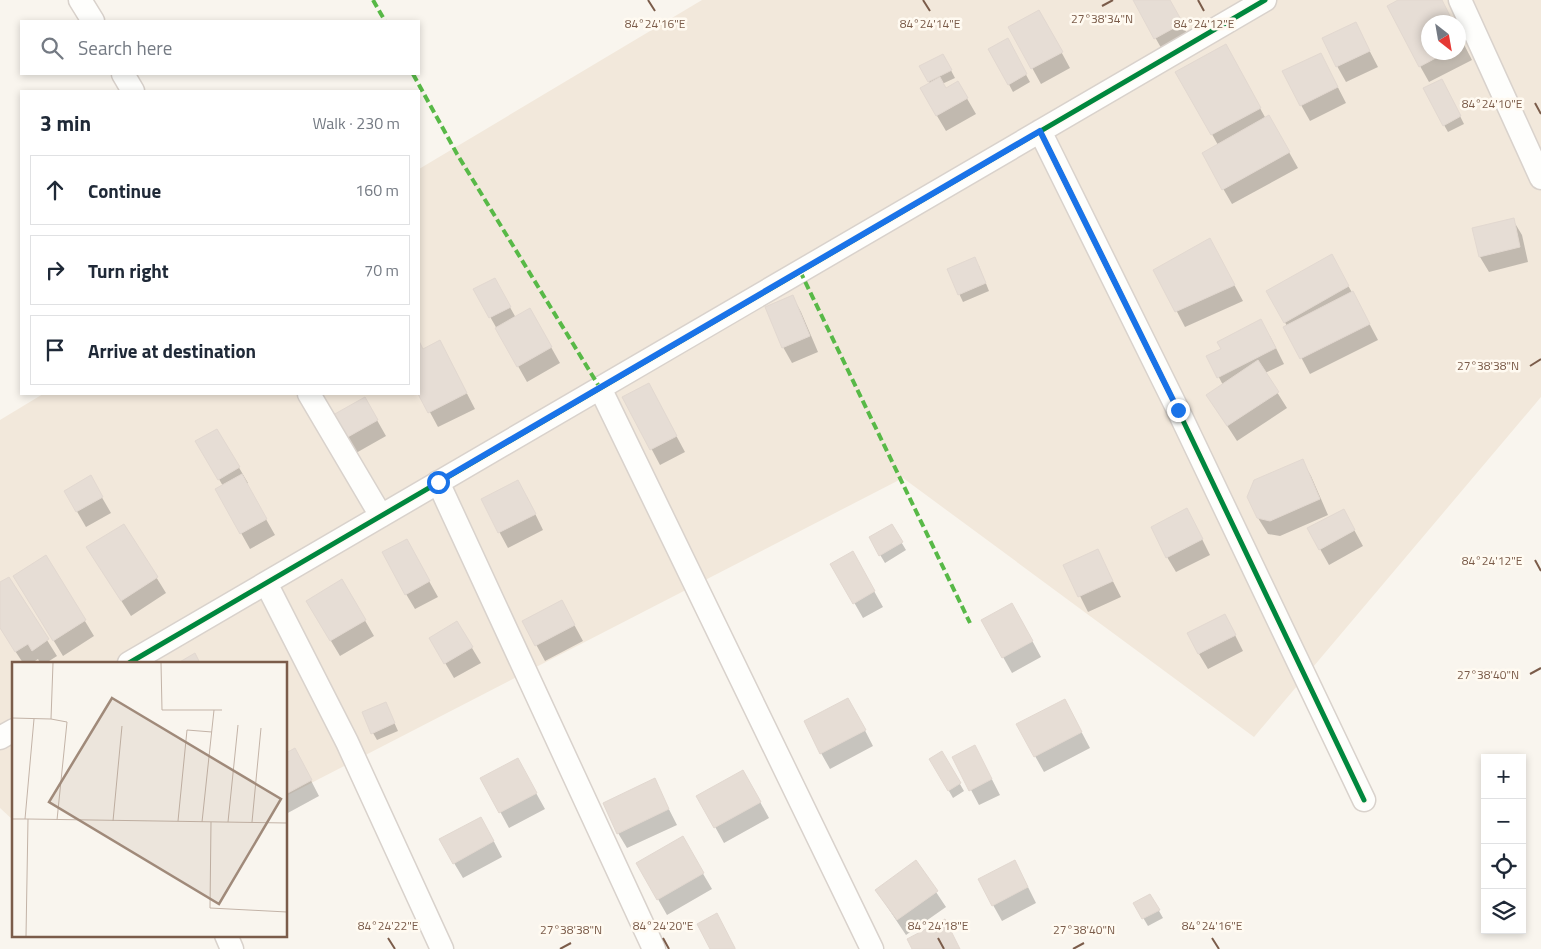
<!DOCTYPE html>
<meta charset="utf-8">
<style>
:root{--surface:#fff;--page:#f6f6f7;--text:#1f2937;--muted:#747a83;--line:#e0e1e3}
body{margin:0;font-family:"Titillium Web",sans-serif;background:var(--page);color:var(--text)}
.controls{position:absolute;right:15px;bottom:15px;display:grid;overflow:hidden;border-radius:0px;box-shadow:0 2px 8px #0003}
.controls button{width:45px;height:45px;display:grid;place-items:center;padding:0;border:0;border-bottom:1px solid var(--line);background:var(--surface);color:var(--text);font:25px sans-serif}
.compass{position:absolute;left:1421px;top:15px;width:45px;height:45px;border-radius:50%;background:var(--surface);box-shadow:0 2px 8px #0003;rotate:149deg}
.stop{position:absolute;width:15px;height:15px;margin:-11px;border:4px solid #1a73e8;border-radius:50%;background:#fff}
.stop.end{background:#1a73e8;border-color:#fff;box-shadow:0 1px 5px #0008}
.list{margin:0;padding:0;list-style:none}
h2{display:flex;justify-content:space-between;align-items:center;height:65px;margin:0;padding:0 20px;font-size:21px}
h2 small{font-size:16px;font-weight:400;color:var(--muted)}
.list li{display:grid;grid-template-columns:32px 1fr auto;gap:15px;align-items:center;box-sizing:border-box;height:70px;margin:0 10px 10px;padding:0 10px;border:1px solid var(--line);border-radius:0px}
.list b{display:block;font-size:19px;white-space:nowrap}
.list em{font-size:16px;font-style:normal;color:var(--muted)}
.icon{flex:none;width:28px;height:28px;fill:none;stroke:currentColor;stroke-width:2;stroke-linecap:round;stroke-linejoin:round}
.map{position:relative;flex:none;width:1541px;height:949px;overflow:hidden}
.search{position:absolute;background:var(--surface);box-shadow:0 2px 8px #0003;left:20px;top:20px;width:400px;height:55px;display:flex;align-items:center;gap:12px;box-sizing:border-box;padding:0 18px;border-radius:0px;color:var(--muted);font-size:19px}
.panel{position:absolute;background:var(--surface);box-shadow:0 2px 8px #0003;left:20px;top:90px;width:400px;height:305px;border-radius:0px}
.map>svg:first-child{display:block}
</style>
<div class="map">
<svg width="1541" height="949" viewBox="0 0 1541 949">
<rect width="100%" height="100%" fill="#f9f5ee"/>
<!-- residential -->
<path fill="#f2e8db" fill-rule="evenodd" d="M702,0H1541V397L1254,737L903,478L286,796V663H14V821L0,808V420L43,394H419V169ZM1428,22H1458V52H1428Z"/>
<!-- shadow -->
<path fill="#0003" d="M1134,0H1169L1190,39L1164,53Z
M1401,0H1441L1453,22H1428V52H1458V33L1472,60L1429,82L1420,66Z
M1039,11L1070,68L1041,84L1010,28Z
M1355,23L1378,67L1346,82L1337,66Z
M1007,40L1030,82L1013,92L990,49Z
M943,55L955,78L942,84L946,90L958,83L976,114L946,131L921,89L930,84L921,67Z
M1234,61L1266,119L1269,117L1298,168L1232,204L1203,154L1218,145L1177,72Z
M1329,70L1346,103L1310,121L1301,105Z
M1446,88L1464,124L1448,132L1444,125Z
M1513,220L1522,235L1528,262L1489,272L1480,257Z
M1218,255L1243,301L1185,327L1155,270Z
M1331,256L1361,308L1378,340L1310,374L1285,327L1287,326L1268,291Z
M979,266L989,291L963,302L948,270Z
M494,279L516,318L530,310L560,363L527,382L475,290Z
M793,297L801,312L818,352L792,363L783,347Z
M1270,336L1284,364L1265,373L1287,408L1237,441L1217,410L1223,385L1208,357L1222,349Z
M419,342L423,350L448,357L475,409L438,427L419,392Z
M624,397L657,400L685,452L660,465Z
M365,399L386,436L356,453L335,416Z
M217,430L248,483L246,484L275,535L250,549L217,490L223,486L197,442Z
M1302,460L1311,476L1328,515L1280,536L1268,534L1258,518Z
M90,477L111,513L86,527L65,491Z
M527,497L543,530L508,548L482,500Z
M124,525L166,593L131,616L97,563Z
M891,525L906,550L885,563L870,538Z
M1195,525L1210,555L1176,572L1167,557Z
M1352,526L1363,546L1329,565L1320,549Z
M1097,550L1121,597L1088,612L1065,566Z
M415,556L438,597L415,609L406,594Z
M46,557L94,636L63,656L24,592Z
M832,564L861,568L883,607L863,618Z
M8,578L57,656L46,663H40L38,659L32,663H23L0,628V584Z
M342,581L374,636L340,656L307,601Z
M570,617L583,641L545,661L524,622Z
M1021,620L1041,657L1012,673L1003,657Z
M457,623L481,663L454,678L431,639Z
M1233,631L1243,651L1208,669L1199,654Z
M389,711L398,731L377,740L373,733Z
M857,715L873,746L830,769L821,753Z
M1073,716L1090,748L1044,772L1035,756Z
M942,753L964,791L953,798L931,760Z
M286,754L303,765L319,796L286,814Z
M983,762L1000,795L979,805L971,790Z
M743,771L769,818L724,843L698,796Z
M526,775L545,809L509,828L482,778Z
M654,780L677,825L627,848L618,833Z
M490,834L502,857L463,878L454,863Z
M682,838L712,889L667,915L638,864Z
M916,862L946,907L906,935L876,890Z
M1023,877L1036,903L1002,921L993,905Z
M1150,895L1163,918L1148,926L1135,904Z"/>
<!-- building -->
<path fill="#e6ddd5" stroke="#e2d8d0" d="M1133,0H1170L1183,23L1154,39Z
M1398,0H1442L1453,22H1428V52H1447L1419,67L1387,6Z
M1039,10L1063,52L1031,69L1008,27Z
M1356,22L1370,51L1336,67L1322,38Z
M1008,38L1027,74L1008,85L988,49Z
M1226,44L1261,108L1211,135L1175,72Z
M1321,53L1338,87L1300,106L1282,71Z
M943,54L952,70L928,82L919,66Z
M940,77L946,88L958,81L968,98L936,116L920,88Z
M1442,79L1461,116L1443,126L1423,88Z
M1269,115L1290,152L1222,190L1202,153Z
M1514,218L1520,247L1479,257L1472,228Z
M1210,238L1235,285L1175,312L1153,270Z
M1332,254L1349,286L1284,323L1266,291Z
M975,257L986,283L958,295L947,269Z
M495,278L511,307L489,318L473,289Z
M1353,291L1370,324L1300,359L1283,327Z
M793,295L810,336L782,348L765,307Z
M530,308L552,347L517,367L495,328Z
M1261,319L1276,348L1217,378L1206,356L1221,349L1217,342Z
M440,340L467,393L428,413L418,394L419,341L423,349Z
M1258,360L1279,392L1227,426L1206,395Z
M649,383L677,436L650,450L622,397Z
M365,397L378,420L346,438L333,415Z
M217,429L240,467L218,480L195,441Z
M1303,459L1320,499L1270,521L1257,518L1247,497L1254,480Z
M242,474L267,519L240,534L215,489Z
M91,475L103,497L76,512L64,491Z
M518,480L536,514L498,533L481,499Z
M1187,508L1203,539L1166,558L1151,527Z
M1344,509L1355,530L1319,550L1307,528Z
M124,524L158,577L121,601L86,547Z
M892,524L903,542L879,556L869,537Z
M407,539L430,581L405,595L382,552Z
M1098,549L1113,581L1078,597L1063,565Z
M853,551L875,591L853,604L830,564Z
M46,555L86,620L53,641L13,576Z
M9,577L49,639L32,651L28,644L15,652L0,628V582Z
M342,579L366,620L330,641L306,601Z
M562,600L575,625L535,646L522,621Z
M1012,603L1033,641L1002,658L981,620Z
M1225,614L1236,635L1198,654L1187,633Z
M457,621L473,647L444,664L429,638Z
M195,653L200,663H178Z
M848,698L866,730L820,754L804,721Z
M1065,699L1082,732L1034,757L1016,724Z
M386,702L395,723L371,734L362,712Z
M975,745L992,779L969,791L952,757Z
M295,748L312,780L286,794V753Z
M942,751L961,783L948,791L929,759Z
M518,758L537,793L499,813L480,778Z
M743,770L761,802L714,828L696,796Z
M655,778L669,809L617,834L603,803Z
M481,817L494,841L453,864L439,839Z
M683,836L704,873L657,900L636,863Z
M916,860L938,891L897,920L875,890Z
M1015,860L1028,887L992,906L978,879Z
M1150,894L1160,910L1142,919L1133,903Z
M717,913L735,948V949H710L697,924Z
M945,919L960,949H912L907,939Z"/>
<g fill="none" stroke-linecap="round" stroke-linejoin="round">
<defs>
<path id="street" d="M80,0L93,21
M1460,0L1541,178
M123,74L133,91
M1040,131L1178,410L1364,800
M600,388L872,949
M309,394L381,516
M438,482L654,949
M266,583L347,742L442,949
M129,663L1265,0
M0,738L14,730
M226,935L232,949"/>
</defs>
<!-- street casing -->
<use href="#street" stroke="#d9d2cc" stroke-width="25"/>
<!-- street -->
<use href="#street" stroke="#fefefc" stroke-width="22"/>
<!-- quiet -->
<path stroke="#58b947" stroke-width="4" stroke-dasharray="8 4" stroke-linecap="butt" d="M373,0L385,21
M413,74L457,154L600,388
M800,271L970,623"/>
<defs>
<path id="cycleway" d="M1040,131L1178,410L1364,800
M129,663L1265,0"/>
</defs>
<!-- cycleway casing -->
<use href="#cycleway" stroke="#fffaf1" stroke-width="8"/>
<!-- cycleway -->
<use href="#cycleway" stroke="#00873e" stroke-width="5"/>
</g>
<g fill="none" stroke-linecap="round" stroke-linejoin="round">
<!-- route -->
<path stroke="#1a73e8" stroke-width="6" d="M438,482L1040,131L1178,410"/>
</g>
<!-- ticks -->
<path fill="none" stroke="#7b5c4a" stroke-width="2" d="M648,0L655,11M923,0L930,11M1198,0L1204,11M1102,6L1113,0M1535,103L1541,114M1530,366L1541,359M1535,560L1541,571M1530,674L1541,668M388,938L395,949M663,938L669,949M938,938L944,949M1212,938L1219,949M560,949L571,943M1073,949L1084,943"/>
<!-- overview -->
<g transform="translate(12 662)">
<rect width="275" height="275" fill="#f9f5ee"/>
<path fill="none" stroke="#c3b3a7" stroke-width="1" d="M149,1L150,48H210M0,56L39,57L55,60L45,158M39,57L41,1M0,157H16L14,274M13,157L22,57M16,157L275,161M101,159L110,64M166,159L175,68L200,70M190,160L202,48M199,160L198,246L275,250M216,160L226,63M240,160L249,66"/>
<path fill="#a08a7a" fill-opacity="0.15" stroke="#a08a7a" stroke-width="2.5" d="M100,36L269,137L207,242L37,140Z"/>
<rect width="275" height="275" fill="none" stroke="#7b5c4a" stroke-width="2.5"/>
</g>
<g font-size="12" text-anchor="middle" fill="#7b5c4a" stroke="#fffaf1" stroke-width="5" stroke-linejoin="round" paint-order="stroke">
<text x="1102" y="23">27°38'34"N</text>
<text x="655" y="28">84°24'16"E</text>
<text x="930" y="28">84°24'14"E</text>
<text x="1204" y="28">84°24'12"E</text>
<text x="1492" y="108">84°24'10"E</text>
<text x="1488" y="370">27°38'38"N</text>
<text x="1492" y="565">84°24'12"E</text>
<text x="1488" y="679">27°38'40"N</text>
<text x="388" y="930">84°24'22"E</text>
<text x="663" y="930">84°24'20"E</text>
<text x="938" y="930">84°24'18"E</text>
<text x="1212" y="930">84°24'16"E</text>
<text x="571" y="934">27°38'38"N</text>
<text x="1084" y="934">27°38'40"N</text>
</g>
</svg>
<div class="controls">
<button>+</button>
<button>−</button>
<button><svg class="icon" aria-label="locate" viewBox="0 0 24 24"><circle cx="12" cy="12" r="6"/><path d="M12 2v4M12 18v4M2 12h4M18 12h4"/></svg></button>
<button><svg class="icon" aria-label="layers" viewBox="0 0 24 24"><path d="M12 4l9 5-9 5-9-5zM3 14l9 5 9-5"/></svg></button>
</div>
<svg class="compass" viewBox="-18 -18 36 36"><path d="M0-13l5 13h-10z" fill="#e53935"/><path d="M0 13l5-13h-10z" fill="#747a83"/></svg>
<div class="stop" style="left:438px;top:482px"></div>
<div class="stop end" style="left:1178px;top:410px"></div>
<div class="search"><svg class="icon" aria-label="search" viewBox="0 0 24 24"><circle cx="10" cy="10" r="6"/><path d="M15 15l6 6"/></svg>Search here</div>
<section class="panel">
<h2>3 min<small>Walk · 230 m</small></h2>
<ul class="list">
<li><svg class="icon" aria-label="ahead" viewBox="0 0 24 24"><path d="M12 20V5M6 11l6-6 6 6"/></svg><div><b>Continue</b></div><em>160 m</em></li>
<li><svg class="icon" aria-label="right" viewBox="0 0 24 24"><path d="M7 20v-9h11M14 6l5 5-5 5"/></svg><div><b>Turn right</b></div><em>70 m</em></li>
<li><svg class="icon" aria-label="arrive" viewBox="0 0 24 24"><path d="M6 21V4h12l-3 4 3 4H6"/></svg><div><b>Arrive at destination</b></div></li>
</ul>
</section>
</div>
